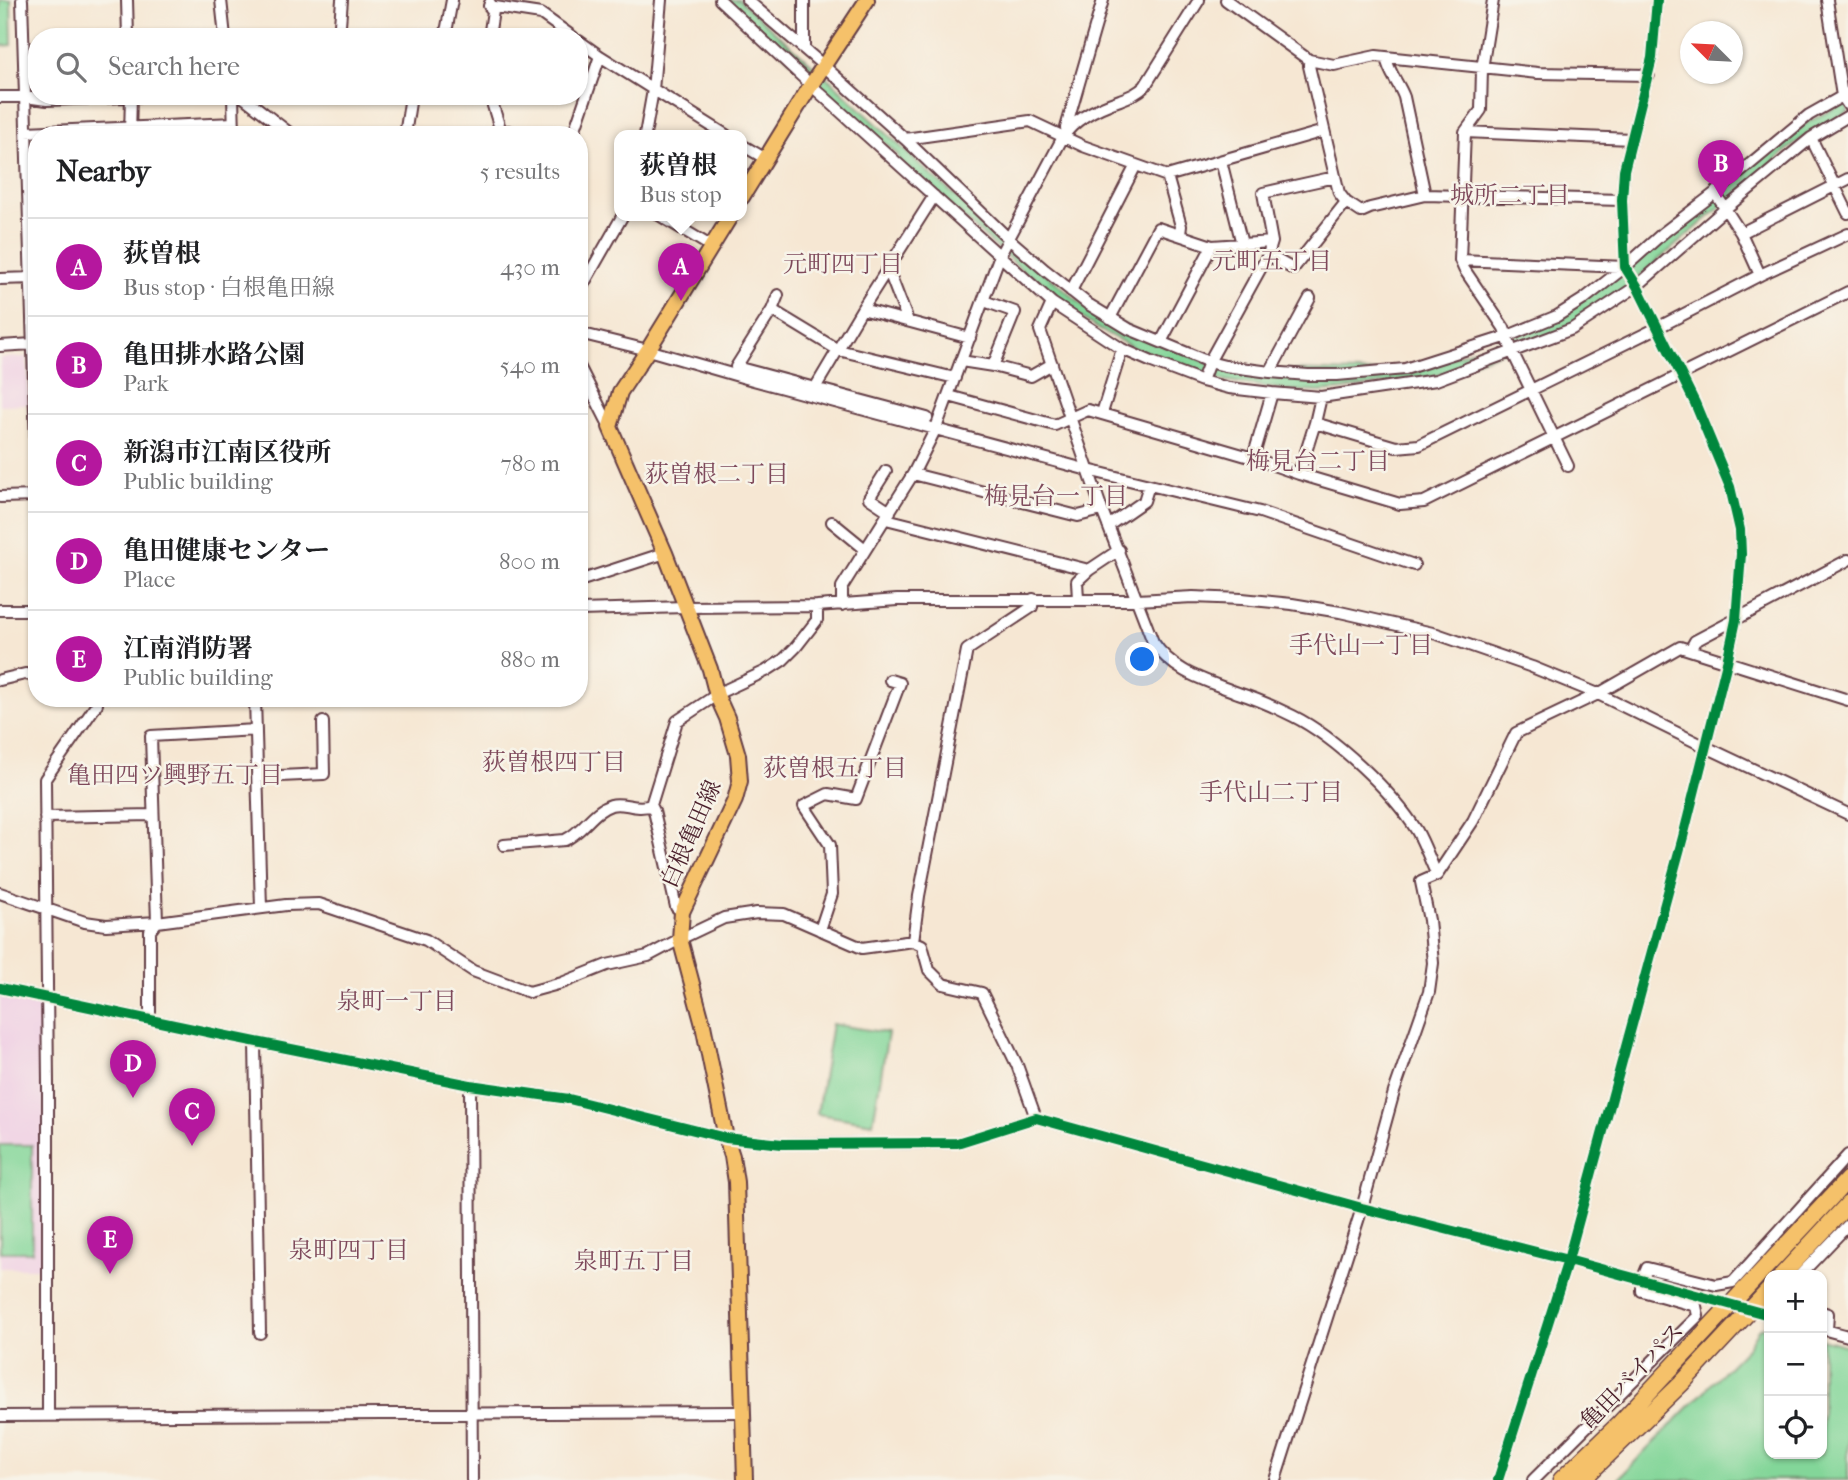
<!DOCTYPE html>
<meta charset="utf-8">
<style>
:root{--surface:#fff;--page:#f2f2f2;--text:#202124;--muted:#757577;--line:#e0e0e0;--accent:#b5179e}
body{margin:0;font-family:"IM FELL French Canon","Noto Serif JP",serif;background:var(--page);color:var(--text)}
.controls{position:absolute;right:21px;bottom:21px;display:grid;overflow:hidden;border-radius:14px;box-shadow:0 2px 5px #0004}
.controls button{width:63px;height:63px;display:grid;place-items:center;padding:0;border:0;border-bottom:2px solid var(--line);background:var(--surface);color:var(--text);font:35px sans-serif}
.compass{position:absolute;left:1680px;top:21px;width:63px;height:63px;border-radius:50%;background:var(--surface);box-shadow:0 2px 5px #0004;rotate:294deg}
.you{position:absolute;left:1143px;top:660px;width:24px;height:24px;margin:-18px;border:5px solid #fff;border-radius:50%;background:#1a73e8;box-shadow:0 0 0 10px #1a73e833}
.badge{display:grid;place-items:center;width:46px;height:46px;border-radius:50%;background:var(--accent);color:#fff;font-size:23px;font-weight:700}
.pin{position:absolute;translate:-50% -58px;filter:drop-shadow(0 2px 4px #0008)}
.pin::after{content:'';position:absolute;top:37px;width:24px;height:21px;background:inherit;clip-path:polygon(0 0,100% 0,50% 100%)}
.popup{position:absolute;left:614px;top:130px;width:133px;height:91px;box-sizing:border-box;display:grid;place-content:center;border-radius:14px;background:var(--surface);filter:drop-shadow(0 2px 5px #0005);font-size:23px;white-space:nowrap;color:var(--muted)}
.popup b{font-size:26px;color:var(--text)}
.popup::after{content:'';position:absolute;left:50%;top:100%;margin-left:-14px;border:14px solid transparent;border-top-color:var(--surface)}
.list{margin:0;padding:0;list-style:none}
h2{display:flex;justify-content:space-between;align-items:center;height:91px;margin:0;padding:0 28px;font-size:30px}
h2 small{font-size:23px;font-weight:400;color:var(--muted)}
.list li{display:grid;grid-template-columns:46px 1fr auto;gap:21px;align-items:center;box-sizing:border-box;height:98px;padding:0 28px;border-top:2px solid var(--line)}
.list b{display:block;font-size:26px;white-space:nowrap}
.list p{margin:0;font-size:23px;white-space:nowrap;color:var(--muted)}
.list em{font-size:23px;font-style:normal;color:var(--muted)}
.icon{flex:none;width:38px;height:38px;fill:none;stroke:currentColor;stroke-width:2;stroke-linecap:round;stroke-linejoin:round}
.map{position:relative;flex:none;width:1848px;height:1480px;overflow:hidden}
.search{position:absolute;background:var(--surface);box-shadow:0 2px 5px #0004;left:28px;top:28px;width:560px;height:77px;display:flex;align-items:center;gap:18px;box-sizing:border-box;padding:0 24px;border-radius:28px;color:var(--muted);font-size:26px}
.panel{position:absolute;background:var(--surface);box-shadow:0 2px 5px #0004;left:28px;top:126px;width:560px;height:581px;border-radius:28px}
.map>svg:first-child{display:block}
</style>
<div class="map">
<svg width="1848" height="1480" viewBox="0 0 1848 1480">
<rect width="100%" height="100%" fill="#f7f3e8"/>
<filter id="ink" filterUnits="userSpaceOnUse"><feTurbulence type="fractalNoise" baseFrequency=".0143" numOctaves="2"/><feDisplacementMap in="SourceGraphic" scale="14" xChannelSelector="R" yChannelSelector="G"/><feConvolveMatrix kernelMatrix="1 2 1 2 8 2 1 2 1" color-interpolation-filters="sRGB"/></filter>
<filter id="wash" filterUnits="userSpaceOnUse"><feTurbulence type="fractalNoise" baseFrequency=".00686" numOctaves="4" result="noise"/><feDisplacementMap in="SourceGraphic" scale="28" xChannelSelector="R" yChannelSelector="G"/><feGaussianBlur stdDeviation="1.57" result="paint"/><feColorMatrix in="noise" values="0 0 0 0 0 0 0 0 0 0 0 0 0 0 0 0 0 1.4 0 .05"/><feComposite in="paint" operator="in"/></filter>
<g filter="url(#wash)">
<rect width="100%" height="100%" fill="#f6e7d3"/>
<!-- built -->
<path fill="#f0d0e4" d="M27,357L29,404L0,405V358Z
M0,990L38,998L43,1003L46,1268H0Z"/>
<!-- green -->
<path fill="#83d699" stroke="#667a62" stroke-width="2" d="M0,0H11L12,45L0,46Z
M725,0H739L832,82L932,176L1085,307L1219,368L1393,373L1397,375L1419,372L1423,367L1551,323L1806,123L1848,101V112L1808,134L1785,152L1608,303L1557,332L1435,376L1343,390L1318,392L1285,390L1209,378L1136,349L1100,330L1070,310L1050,294V291L1034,276H1029L898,160V155L883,141H878Z
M832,1024L888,1033L873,1123L817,1114Z
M0,1145H32V1252H0Z
M1769,1327V1454H1822V1339L1848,1346V1480H1617L1748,1347L1759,1328Z"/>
</g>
<g filter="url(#ink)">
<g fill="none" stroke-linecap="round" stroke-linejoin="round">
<defs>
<path id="minor" d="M22,0L37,477
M127,0L128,37
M221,0L225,37
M720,0L811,85L1052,303L1122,349L1152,362L1202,381L1229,388L1272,393L1321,397L1436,380L1572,329L1637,286L1725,209L1811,138L1848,116
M747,0L824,66L905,139L1009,239L1045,270L1088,304L1129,329L1209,362L1225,366L1270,372L1308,375H1337L1405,369L1508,336L1557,316L1584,299L1625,267L1663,233L1715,193L1809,115L1848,93
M1226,0L1309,60L1334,65L1376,56L1538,73L1649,75
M1493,0L1482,69L1481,110L1465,132L1460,260L1464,269L1504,328L1512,351L1568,466
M1827,0L1842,96L1848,105
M489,6L541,14L573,37
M339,37L342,0
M444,37L447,27L452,0
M489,37L493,11L489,6L490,3
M579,41L600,56
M804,48V0
M1386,57C1388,72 1399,83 1404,97L1425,195
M1309,60V66L1339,193L1346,202L1361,212L1370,208L1425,195L1622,200
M233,96L234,135
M242,96L292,135
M490,96L502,135
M0,97H25L47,100L150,96
M1066,128L1103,0
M501,129L523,135
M26,132L234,123
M1465,132L1632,139
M130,135L131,96
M405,135L411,96
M573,135L600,56L726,135
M645,135L653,90L661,0
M1811,138L1848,213
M905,139L1030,121L1083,146L1167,176L1324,131
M742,145L766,159
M1221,161L1242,244
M1167,176L1181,226L1180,234
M1715,193L1741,233L1760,275
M659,215L712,247
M1741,233L1848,179
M1268,255L1293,269L1346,202
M1460,260L1625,267
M888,269L908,321
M0,279L34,278
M1071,291L1136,165
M579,292L623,215
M778,295L772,310L736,367L927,418
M984,301L1015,312L993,366
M1052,303L1040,330L1102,510L1153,642C1174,673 1205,680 1238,693C1257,699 1275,707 1293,716C1335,737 1392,791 1417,831C1425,845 1430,861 1437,875
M862,309L970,338
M772,310L838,350L955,378
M1110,318L1158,228L1212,246L1272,242
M579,333L648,350L742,377L1088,470L1260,512L1414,565
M1161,342L1212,246
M0,346L33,344
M961,361L993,366L1031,376L1052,364
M579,366L610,427
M1270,372L1310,298
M1202,381L1209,362L1268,255L1272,242L1263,193L1335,177
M815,388L862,309L934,196
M949,396L1055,425L1088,410L1253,458L1299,474L1400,504L1424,502L1848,292
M1102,413L1122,349
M1315,423L1396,447L1419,445L1657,328L1760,275L1848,234
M1253,458L1272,393
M886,471L869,498L890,512
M913,474L1078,516L1102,510
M1299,474L1315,423L1321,397
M0,497L37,496
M886,519L1089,570
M832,522L865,549
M1108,526L1144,501L1149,485
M579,581L665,553
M1078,599L1077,581L1089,570L1119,550
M842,605V587L913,474L936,428L1000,255L1063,137C1075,118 1099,107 1120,100C1130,96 1137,94 1145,86L1199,0
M0,610H37
M579,610L686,607L817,606L897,600H1137L1193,597L1242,599L1292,604L1340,612L1437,634L1532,667L1598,694L1706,747L1848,814
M1690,650L1695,641L1848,560
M0,680L25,674L37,676
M255,698L261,908
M258,777L324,774L323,722
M45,817L153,815
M504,845L565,840C583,832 592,811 611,805C623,801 636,811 651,805
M0,893L85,922L106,925L157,922L286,905L319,904L426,940L473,971L529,992L562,983L607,965L648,956L680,939L724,918L757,913L784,914L862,948L913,941L922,945L929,970L943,984L982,993L1017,1065L1036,1118
M682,912L676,907L654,811L651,805L677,721L721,692L766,671L783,660L796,647L817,620V606
M820,930L832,894L830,845L804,806L828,794L856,799L900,683L890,680
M913,941L919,896L967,650L1032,607L1033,599
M0,988L212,1033L470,1085L569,1099L726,1138L782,1144L957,1143L1036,1118L1362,1208L1568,1260L1769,1315
M150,1020V931L157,922L151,736L256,730
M255,1042L260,1333
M470,1085L472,1480
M1800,1275L1848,1225
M1822,1312L1828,1314L1827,1330
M1822,1329L1848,1336
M0,1416L744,1412
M48,1416V1084L45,779L97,704V698
M1275,1480L1362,1208L1394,1092L1429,992L1433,963L1429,920L1421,882L1437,875L1473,821L1516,733L1598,694L1680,647L1848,700
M1498,1480L1568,1260L1683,837L1727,662L1736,620L1741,554L1740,530L1730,487L1695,403L1637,286L1625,267L1622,200L1624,170L1652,58L1657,0
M1533,1480L1698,1316L1696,1306L1642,1291V1280L1647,1268L1716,1285L1733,1282L1848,1155"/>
<path id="major" d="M742,197L811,85L867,0
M731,215L648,350L620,392L610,427L665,553L710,669L717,696L727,718L738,755L740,781L735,800L682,912L680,939L703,1025L726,1138L732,1156L736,1182L745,1480"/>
<path id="highway" d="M1782,1275L1848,1204
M1561,1480L1619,1424L1848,1179
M1582,1480L1681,1384L1769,1290"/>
</defs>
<!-- minor casing -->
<use href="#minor" stroke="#643d44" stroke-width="14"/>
<!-- major casing -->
<use href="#major" stroke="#643d44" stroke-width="18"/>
<!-- highway casing -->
<use href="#highway" stroke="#643d44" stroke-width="19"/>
<!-- minor -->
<use href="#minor" stroke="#fff" stroke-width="10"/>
<!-- major -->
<use href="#major" stroke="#f5c16b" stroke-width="14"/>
<!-- highway -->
<use href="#highway" stroke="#f5c16b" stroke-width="16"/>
<defs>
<path id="cycleway" d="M0,988L212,1033L470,1085L569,1099L726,1138L782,1144L957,1143L1036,1118L1362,1208L1568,1260L1769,1315
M1498,1480L1568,1260L1683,837L1727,662L1736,620L1741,554L1740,530L1730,487L1695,403L1637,286L1625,267L1622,200L1624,170L1652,58L1657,0"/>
</defs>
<!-- cycleway casing -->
<use href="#cycleway" stroke="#f7f3e8" stroke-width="15"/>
<!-- cycleway -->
<use href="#cycleway" stroke="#00873e" stroke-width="10"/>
</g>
</g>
<g text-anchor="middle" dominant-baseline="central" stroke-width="5" stroke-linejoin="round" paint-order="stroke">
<!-- street labels -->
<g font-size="23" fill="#4a1f2b" stroke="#f7f3e8">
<text transform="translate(691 834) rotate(-66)">白根亀田線</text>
<text transform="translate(1632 1376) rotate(-46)">亀田バイパス</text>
</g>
<!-- neighbourhood labels -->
<g font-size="24" fill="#7e495b" stroke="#f7f3e8">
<text x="1510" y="195">城所二丁目</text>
<text x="1272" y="261">元町五丁目</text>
<text x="843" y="264">元町四丁目</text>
<text x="1318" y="461">梅見台二丁目</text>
<text x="717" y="474">荻曽根二丁目</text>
<text x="1056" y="496">梅見台一丁目</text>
<text x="1361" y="645">手代山一丁目</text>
<text x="554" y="762">荻曽根四丁目</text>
<text x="835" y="768">荻曽根五丁目</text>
<text x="175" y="775">亀田四ツ興野五丁目</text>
<text x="1271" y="792">手代山二丁目</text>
<text x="397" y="1001">泉町一丁目</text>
<text x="349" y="1250">泉町四丁目</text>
<text x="634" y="1261">泉町五丁目</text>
</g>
</g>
</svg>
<div class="controls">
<button>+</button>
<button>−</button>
<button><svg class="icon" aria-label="locate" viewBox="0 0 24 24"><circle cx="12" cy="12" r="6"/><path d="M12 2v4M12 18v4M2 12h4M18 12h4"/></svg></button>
</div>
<svg class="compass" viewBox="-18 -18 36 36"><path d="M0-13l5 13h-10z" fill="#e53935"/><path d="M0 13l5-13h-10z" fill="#757577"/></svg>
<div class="you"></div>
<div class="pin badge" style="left:681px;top:301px">A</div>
<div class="popup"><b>荻曽根</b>Bus stop</div>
<div class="pin badge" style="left:1721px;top:198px">B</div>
<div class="pin badge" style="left:192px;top:1146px">C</div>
<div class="pin badge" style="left:133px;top:1098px">D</div>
<div class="pin badge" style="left:110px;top:1274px">E</div>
<div class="search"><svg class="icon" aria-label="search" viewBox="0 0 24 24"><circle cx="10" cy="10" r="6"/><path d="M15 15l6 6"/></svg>Search here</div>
<section class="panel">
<h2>Nearby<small>5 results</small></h2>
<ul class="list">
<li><span class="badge">A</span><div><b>荻曽根</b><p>Bus stop · 白根亀田線</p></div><em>430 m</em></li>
<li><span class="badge">B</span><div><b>亀田排水路公園</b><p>Park</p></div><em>540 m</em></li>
<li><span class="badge">C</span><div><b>新潟市江南区役所</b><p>Public building</p></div><em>780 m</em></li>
<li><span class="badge">D</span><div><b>亀田健康センター</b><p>Place</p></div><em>800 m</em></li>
<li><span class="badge">E</span><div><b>江南消防署</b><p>Public building</p></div><em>880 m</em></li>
</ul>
</section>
</div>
